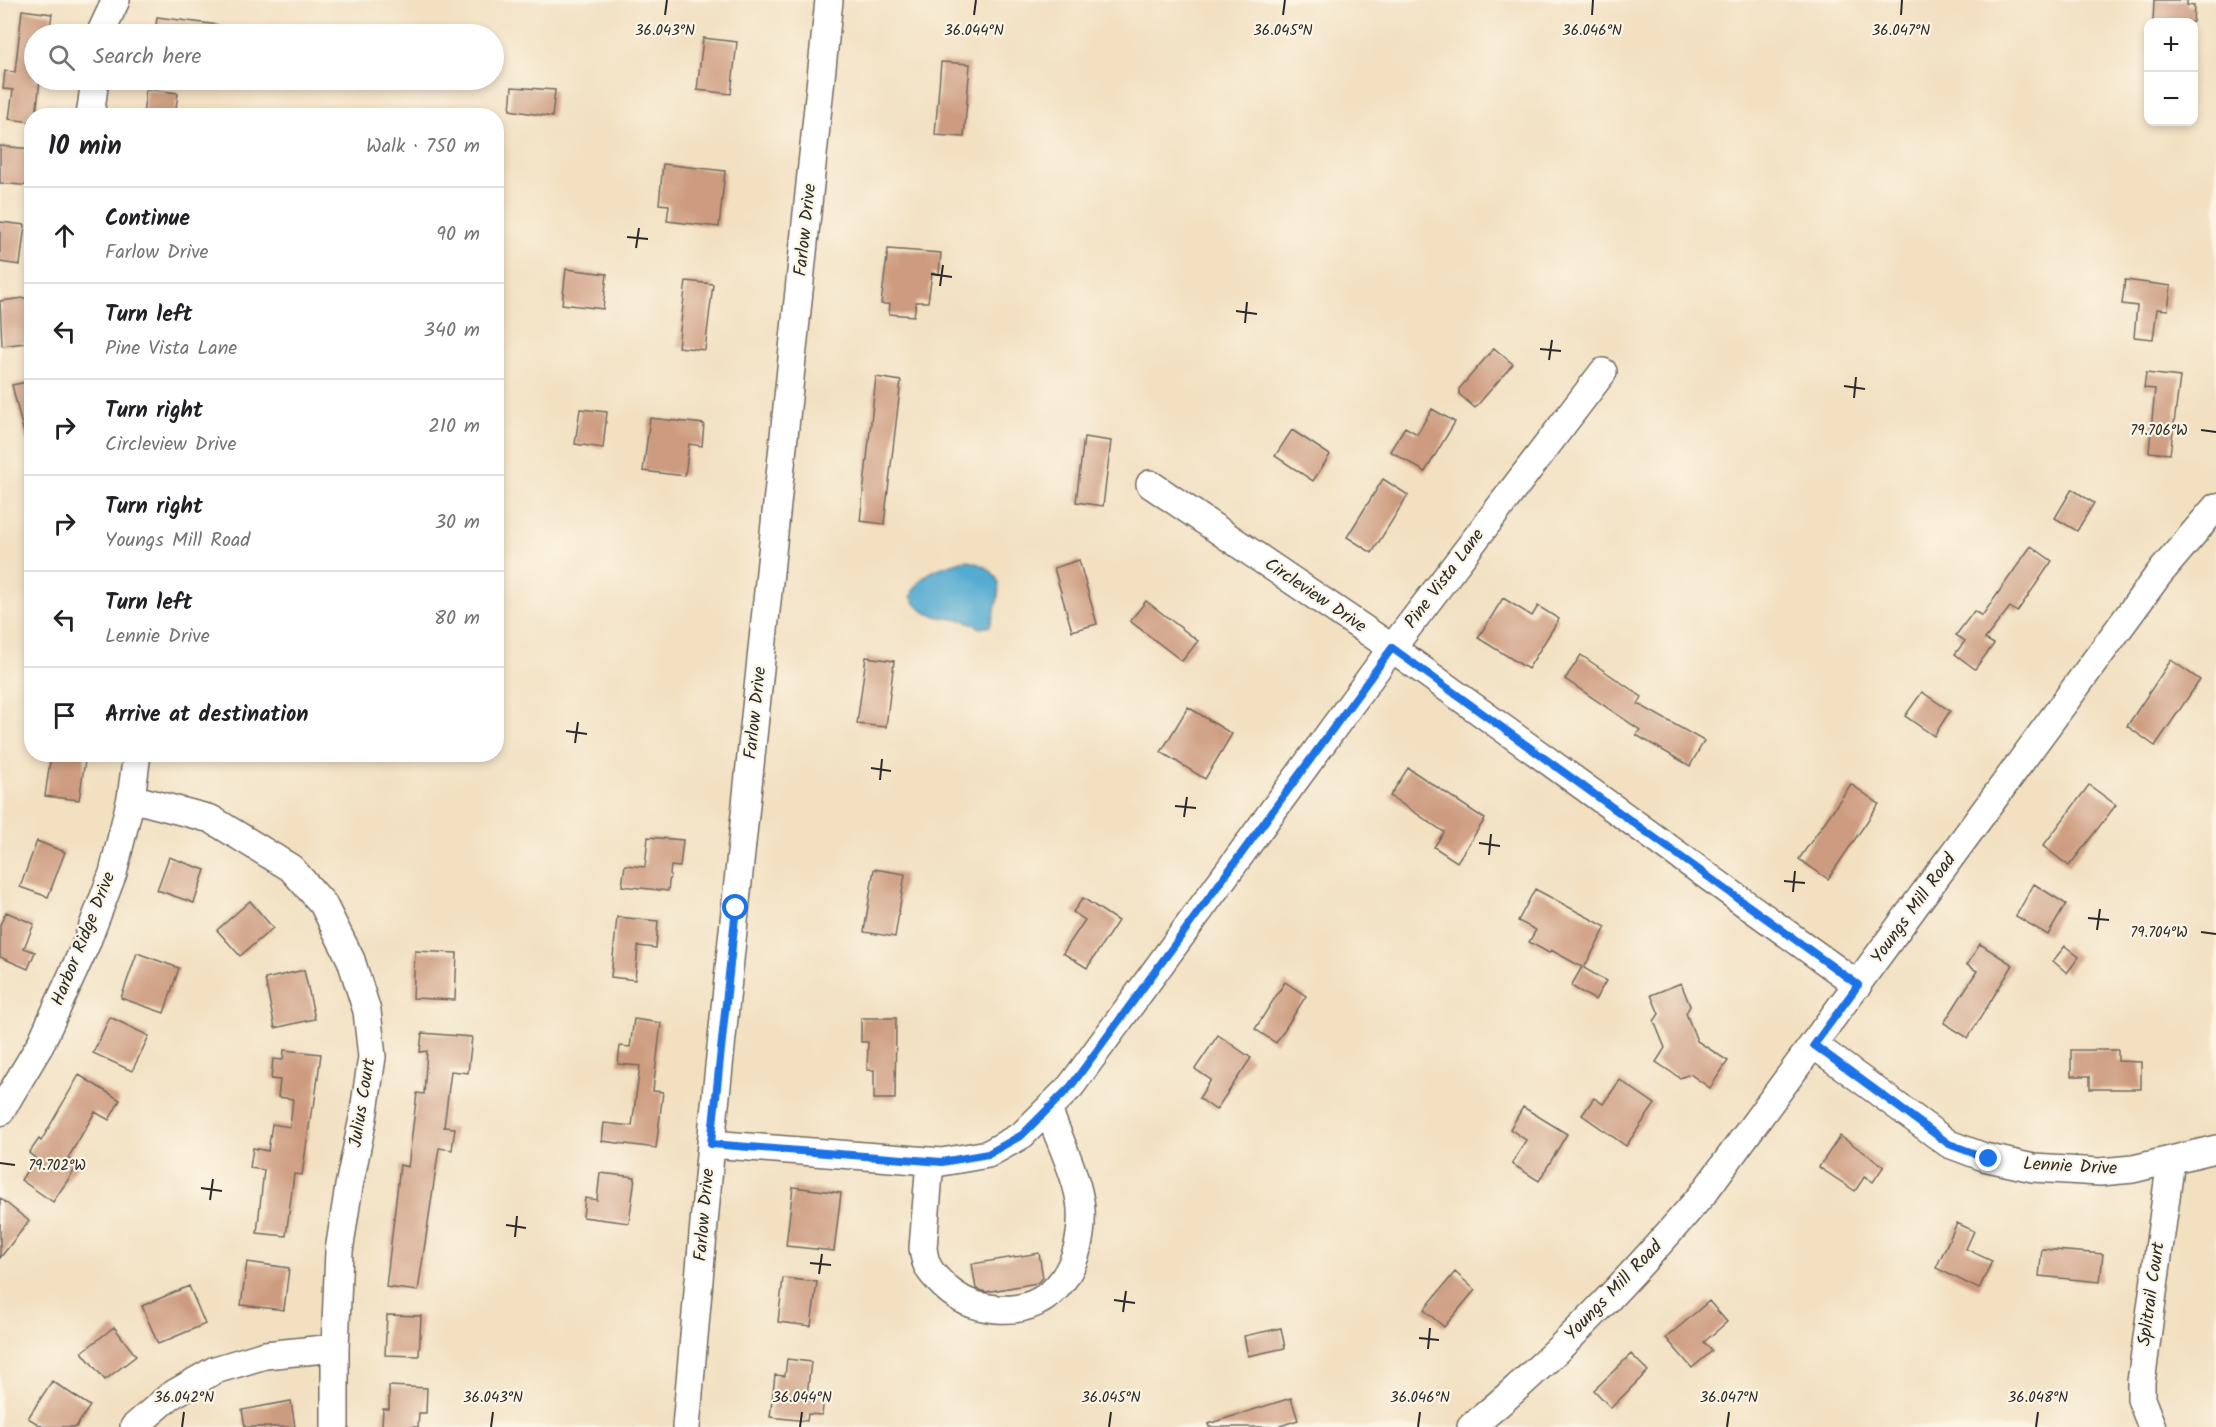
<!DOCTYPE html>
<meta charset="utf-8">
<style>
:root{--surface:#fff;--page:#f6f6f6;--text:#202124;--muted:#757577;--line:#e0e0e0}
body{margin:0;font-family:Kalam,sans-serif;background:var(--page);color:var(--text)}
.controls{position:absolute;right:18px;top:18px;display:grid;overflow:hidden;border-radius:12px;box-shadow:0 3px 9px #0003}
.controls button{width:54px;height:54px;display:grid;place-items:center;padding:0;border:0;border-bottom:2px solid var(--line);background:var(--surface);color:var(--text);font:30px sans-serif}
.stop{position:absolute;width:18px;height:18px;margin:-14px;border:4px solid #1a73e8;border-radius:50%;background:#fff}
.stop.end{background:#1a73e8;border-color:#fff;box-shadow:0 2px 6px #0008}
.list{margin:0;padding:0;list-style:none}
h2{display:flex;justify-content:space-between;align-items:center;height:78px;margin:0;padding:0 24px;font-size:26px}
h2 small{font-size:20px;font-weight:400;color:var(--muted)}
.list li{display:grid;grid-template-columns:39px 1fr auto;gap:18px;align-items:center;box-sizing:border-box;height:96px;padding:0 24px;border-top:2px solid var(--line)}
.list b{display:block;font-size:22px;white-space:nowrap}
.list p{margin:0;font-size:20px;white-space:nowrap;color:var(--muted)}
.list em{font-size:20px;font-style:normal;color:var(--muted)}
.icon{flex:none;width:33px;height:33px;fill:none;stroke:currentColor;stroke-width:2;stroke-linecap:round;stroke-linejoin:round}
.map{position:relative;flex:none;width:2216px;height:1427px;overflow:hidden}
.search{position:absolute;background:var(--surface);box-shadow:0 3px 9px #0003;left:24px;top:24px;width:480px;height:66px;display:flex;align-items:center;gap:15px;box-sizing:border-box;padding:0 21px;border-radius:33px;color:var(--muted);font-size:22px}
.panel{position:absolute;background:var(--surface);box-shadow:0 3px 9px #0003;left:24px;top:108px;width:480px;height:654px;border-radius:24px}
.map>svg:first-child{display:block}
</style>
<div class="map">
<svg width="2216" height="1427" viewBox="0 0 2216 1427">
<rect width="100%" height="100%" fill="#fcf5e5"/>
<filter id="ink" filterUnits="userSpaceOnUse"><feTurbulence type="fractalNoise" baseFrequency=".0167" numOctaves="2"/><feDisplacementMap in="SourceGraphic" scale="12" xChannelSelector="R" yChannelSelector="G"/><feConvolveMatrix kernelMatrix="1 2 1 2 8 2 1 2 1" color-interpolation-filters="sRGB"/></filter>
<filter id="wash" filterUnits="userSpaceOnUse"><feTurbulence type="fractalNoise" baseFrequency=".008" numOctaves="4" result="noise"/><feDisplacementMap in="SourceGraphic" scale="24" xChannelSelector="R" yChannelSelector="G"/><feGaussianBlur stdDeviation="1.35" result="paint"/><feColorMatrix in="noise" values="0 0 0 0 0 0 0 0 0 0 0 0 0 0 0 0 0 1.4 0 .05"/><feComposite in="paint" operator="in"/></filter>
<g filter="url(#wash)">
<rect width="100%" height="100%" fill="#f2e0c1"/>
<!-- water -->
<path fill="#55acd2" stroke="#406c7e" stroke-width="1.5" d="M965,560C1009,570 1001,590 990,626L980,628C958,611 925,627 911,596C921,570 941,568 965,560Z"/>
<g id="blocks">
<!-- building -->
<path fill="#cd9b7f" d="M2154,0H2187V5L2194,6L2193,22H2153Z
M22,10L52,14L49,34H34V80H40L36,116H32V122L9,119L13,90L3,89L5,71L15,72Z
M157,17L218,25V34H155Z
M703,38L737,42L731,94L697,90Z
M941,62L970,64L964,137L935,135Z
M512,87L555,90L552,117L510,110Z
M146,89L178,93L175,116H143Z
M0,146L32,149V186L0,183Z
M663,164L725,171L719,227L667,221L669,205L659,204Z
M0,222L25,225L20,265L0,262Z
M888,249L941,253L939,274L932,273L928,302H916L914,316L889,314L890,304H881Z
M566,269L607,274L603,309L562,304Z
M2125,280L2171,286L2168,310L2157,309L2153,339L2134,337L2137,306L2122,304Z
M686,281L713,284L705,350L678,347Z
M32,297V342L2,346L0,301Z
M1494,348L1513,364L1475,408L1459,394V389Z
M2146,373L2180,377L2170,454L2149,452L2155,389L2144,388Z
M876,377L901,381L884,524L860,521Z
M32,381V441L26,442L12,385Z
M580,409L607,412L603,448L575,444Z
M1432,409L1455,422L1425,472L1390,451L1405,427L1417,434Z
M650,418L704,424L702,446L689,444L685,476L643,471Z
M1292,430L1330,455L1313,481L1275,456Z
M1084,437L1111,441L1103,506L1076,502Z
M1383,479L1408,495L1372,553L1347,537Z
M2072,489L2094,503L2077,531L2055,518Z
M2031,546L2052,561L2017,612L2010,607L1985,639L1994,644L1975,669L1955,654L1965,641L1956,635L1974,611L1982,616Z
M1079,560L1097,624L1072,631L1054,568Z
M1503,598L1532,616L1538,606L1559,619L1528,669L1478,638Z
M1146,601L1198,641L1182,661L1130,621Z
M1581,655L1642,697L1638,704L1704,741L1690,766L1636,735L1640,730L1565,679Z
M866,657L894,661L886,727L857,724Z
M2171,660L2200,680L2155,746L2127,726Z
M1922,692L1950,711L1934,736L1905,716Z
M1188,707L1232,734L1205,779L1161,752Z
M51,754H86L79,800L45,796Z
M1408,768L1485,819L1457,862L1434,847L1444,832L1390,796Z
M1851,784L1879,804L1828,879L1799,859Z
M2089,785L2116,805L2069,866L2043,846Z
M648,837L683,840L680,867L671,866L668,891L622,886L625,865L645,867Z
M37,841L65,852L48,897L20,887Z
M169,857L205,870L194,903L157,890Z
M874,869L905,874L895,937L864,932Z
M2034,884L2066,904L2048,935L2016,916Z
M1535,889L1606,927L1584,968L1606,981L1595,1000L1571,986L1582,967L1551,950L1549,953L1529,942L1536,930L1518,921Z
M1083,898L1118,921L1087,968L1063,953L1085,920L1073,912Z
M250,901L273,928L240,956L217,930Z
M6,912L34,924L24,948L35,952L28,969L0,957V925Z
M617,917L658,921L656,948L638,946L635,980L611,977Z
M1980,944L2013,965L1968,1038L1944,1023L1977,971L1967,965Z
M2065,946L2079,957L2067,973L2053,961Z
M415,951L457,953L455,1000L413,998Z
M137,953L179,968L164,1013L121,998Z
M304,970L315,1019L275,1028L265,979Z
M1285,982L1306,996L1276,1043L1255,1029Z
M1681,983L1690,1006L1686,1013L1697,1041L1728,1061L1710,1088L1690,1074L1680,1078L1656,1062L1665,1048L1654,1021L1659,1014L1651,995Z
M110,1017L149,1036L132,1071L93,1053Z
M861,1018H896L895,1099H874V1070H867L868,1042H861Z
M634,1019L661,1023L653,1091L663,1092L656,1148L602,1141L604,1123L632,1126L640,1066L618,1064L620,1046L630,1047Z
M422,1033L472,1037L468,1073L451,1071L444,1127L455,1128L452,1150L439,1148L418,1291L386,1287L400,1165L408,1167L417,1093L424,1094L427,1051L420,1052Z
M1218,1035L1251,1058L1216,1110L1199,1098L1211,1080L1195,1069Z
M284,1050L321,1054L314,1107H312L302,1175L294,1174L286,1236L257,1233L264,1170L250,1168L253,1148L268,1151L272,1124L290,1127L293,1099L278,1097L280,1080L271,1079L273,1059L283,1060Z
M2071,1050H2118V1061L2141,1062V1089H2090V1076H2071Z
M79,1075L120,1100L109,1120L95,1112L68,1158L78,1165L53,1202L21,1180L35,1158L29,1153L39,1139L41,1141Z
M1620,1080L1655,1104L1626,1146L1582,1115L1594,1098L1603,1104Z
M1523,1107L1567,1134L1539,1181L1512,1164L1526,1140L1510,1129Z
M1840,1136L1884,1166L1873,1182L1865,1176L1855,1191L1819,1167Z
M600,1173L635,1177L629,1223L583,1217L585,1198L597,1200Z
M793,1187L841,1193L834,1251L786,1246Z
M0,1198L29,1221L0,1258Z
M1957,1223L1974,1231L1966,1249L1992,1261L1979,1289L1936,1268Z
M2042,1249L2103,1254L2100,1282L2039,1276Z
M1039,1253L1043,1278L1037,1283L986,1292L976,1289L972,1264Z
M247,1262L289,1268L284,1310L241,1305Z
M1455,1272L1475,1290L1444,1327L1424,1310Z
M783,1278L817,1282L811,1326L778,1322Z
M189,1286L205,1324L158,1344L142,1306Z
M1709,1301L1727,1322L1704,1342L1712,1351L1692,1368L1666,1338Z
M387,1315L421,1316L419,1356L385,1355Z
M114,1327L136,1356L105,1380L82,1352Z
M1281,1328L1285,1348L1248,1356L1244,1336Z
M1631,1354L1648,1371L1611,1408L1594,1390Z
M787,1359L811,1362L807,1395L824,1397L822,1415L808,1414L807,1421L770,1417L775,1375L785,1376Z
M52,1381L90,1406L76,1427H43L28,1418Z
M389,1386L427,1388L426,1413H419L418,1427L382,1426L383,1409H389Z
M1291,1398L1298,1420L1277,1427H1209L1208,1424Z
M291,1401L295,1427H245L242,1410Z"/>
</g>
</g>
<g filter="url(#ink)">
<use href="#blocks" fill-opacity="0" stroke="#716a60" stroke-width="1.5"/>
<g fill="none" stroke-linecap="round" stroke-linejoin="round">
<defs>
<path id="minor" d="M100,34L116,0
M90,116L95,80
M1150,484L1392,648L1858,985
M131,798L211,819L291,868L323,904L351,960L367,1011L372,1057L363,1118L349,1186L339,1251L335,1348V1427
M1814,1045L1949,1144L1984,1157L2033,1168L2100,1172L2133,1169L2216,1149
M0,1112L40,1045L86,944L113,873L131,798L137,754
M711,1144L942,1162L988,1154L1022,1135L1071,1086L1392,648L1603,372
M930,1161L923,1248C925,1267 931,1273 944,1286C960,1301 975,1307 997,1309C1056,1314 1084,1262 1081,1209C1079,1180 1058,1137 1048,1109
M134,1427L170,1396L215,1370L265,1355L335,1348
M686,1427L711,1144L829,0
M1471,1427C1556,1358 1630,1278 1702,1195L2159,574L2216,507
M2152,1427L2141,1399V1382L2171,1160"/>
</defs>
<!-- minor casing -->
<use href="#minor" stroke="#716a60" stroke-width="30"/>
<!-- minor -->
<use href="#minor" stroke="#fff" stroke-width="27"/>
</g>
</g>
<g fill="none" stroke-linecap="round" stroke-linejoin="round" filter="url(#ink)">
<!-- route -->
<path stroke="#1a73e8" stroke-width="8" d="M736,908L711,1144L942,1162L988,1154L1022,1135L1071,1086L1392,648L1858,985L1814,1045L1949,1144L1989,1159"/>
</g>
<!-- ticks -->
<path fill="none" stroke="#2b2b2b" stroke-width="2" d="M665,15L667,0M974,15L976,0M1283,15L1285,0M1592,15L1593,0M1901,15L1902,0M627,237L648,239M636,248L639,228M931,274L952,277M940,286L943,265M1236,311L1257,314M1245,323L1247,302M1540,349L1561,351M1549,360L1552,340M1844,386L1865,389M1854,398L1856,377M2201,430L2216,432M566,731L587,734M575,743L578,722M871,768L891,771M880,780L882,759M1175,806L1196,808M1184,817L1187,797M1479,843L1500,846M1489,855L1491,834M1784,881L1805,883M1793,892L1795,871M2088,918L2109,920M2097,930L2100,909M2201,932L2216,934M0,1163L15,1165M201,1188L222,1191M210,1200L213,1179M506,1225L526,1228M515,1237L517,1216M810,1263L831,1265M819,1274L822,1254M1114,1300L1135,1303M1123,1312L1126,1291M1419,1338L1439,1340M1428,1349L1430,1328M182,1427L184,1412M491,1427L493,1412M800,1427L802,1412M1109,1427L1111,1412M1418,1427L1420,1412M1727,1427L1729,1412M2036,1427L2038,1412"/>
<g text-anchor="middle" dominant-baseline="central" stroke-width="4.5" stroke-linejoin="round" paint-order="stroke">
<!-- street labels -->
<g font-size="18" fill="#2b2b2b" stroke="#fcf5e5">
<text transform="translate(806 230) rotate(-84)">Farlow Drive</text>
<text transform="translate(1445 579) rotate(-53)">Pine Vista Lane</text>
<text transform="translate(1315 596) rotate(34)">Circleview Drive</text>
<text transform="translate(756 713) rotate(-84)">Farlow Drive</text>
<text transform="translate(1914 909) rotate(-54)">Youngs Mill Road</text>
<text transform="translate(84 939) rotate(-68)">Harbor Ridge Drive</text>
<text transform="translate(363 1103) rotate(-81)">Julius Court</text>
<text transform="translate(2070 1167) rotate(3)">Lennie Drive</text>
<text transform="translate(705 1215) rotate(-85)">Farlow Drive</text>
<text transform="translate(1614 1291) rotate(-46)">Youngs Mill Road</text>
<text transform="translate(2152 1294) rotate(-82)">Splitrail Court</text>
</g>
</g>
<g font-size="15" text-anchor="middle" fill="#2b2b2b" stroke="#fcf5e5" stroke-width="4.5" stroke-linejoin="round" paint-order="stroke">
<text x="665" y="35">36.043°N</text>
<text x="974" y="35">36.044°N</text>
<text x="1283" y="35">36.045°N</text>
<text x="1592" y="35">36.046°N</text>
<text x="1901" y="35">36.047°N</text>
<text x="2159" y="435">79.706°W</text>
<text x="2159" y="937">79.704°W</text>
<text x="57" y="1170">79.702°W</text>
<text x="184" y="1402">36.042°N</text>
<text x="493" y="1402">36.043°N</text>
<text x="802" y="1402">36.044°N</text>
<text x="1111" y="1402">36.045°N</text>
<text x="1420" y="1402">36.046°N</text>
<text x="1729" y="1402">36.047°N</text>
<text x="2038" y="1402">36.048°N</text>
</g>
</svg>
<div class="controls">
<button>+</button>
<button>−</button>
</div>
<div class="stop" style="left:736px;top:908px"></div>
<div class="stop end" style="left:1989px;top:1159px"></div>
<div class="search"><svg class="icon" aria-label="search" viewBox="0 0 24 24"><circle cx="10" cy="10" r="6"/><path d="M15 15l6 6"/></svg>Search here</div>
<section class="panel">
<h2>10 min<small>Walk · 750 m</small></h2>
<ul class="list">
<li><svg class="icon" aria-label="ahead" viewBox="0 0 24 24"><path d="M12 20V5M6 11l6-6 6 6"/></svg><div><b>Continue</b><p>Farlow Drive</p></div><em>90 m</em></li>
<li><svg class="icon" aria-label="left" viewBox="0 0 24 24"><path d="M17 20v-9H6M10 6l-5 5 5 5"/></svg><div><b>Turn left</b><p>Pine Vista Lane</p></div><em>340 m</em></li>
<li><svg class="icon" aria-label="right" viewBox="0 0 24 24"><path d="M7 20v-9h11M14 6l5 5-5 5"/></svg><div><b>Turn right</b><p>Circleview Drive</p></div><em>210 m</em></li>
<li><svg class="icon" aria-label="right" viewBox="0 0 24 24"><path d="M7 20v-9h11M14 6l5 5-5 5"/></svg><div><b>Turn right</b><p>Youngs Mill Road</p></div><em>30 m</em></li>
<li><svg class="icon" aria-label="left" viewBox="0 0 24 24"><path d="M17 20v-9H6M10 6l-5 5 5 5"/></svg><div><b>Turn left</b><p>Lennie Drive</p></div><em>80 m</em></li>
<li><svg class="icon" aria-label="arrive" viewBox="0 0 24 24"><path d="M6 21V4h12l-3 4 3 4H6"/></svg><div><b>Arrive at destination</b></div></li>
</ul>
</section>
</div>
